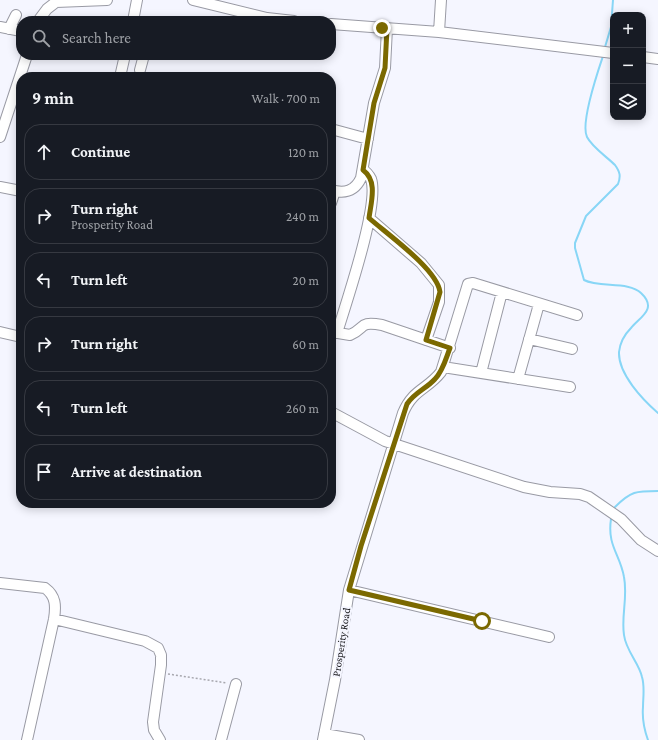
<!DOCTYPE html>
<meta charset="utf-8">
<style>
:root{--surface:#171b24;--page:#242831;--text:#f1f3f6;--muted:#9ea1a6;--line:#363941}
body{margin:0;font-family:"Crimson Pro",serif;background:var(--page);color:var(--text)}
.controls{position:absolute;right:12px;top:12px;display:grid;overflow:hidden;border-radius:8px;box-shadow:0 2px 10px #0003}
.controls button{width:36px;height:36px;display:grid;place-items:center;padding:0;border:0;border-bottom:1px solid var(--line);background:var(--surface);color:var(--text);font:20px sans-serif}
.stop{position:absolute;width:12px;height:12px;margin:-9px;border:3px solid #7b6900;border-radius:50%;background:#fff}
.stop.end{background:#7b6900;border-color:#fff;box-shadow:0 1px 4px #0008}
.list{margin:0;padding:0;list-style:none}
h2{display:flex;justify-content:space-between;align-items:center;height:52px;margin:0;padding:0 16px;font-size:17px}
h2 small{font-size:13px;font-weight:400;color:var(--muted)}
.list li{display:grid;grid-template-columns:26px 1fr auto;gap:12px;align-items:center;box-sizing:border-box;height:56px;margin:0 8px 8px;padding:0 8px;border:1px solid var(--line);border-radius:16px}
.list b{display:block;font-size:15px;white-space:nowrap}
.list p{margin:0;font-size:13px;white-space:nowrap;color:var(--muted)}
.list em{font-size:13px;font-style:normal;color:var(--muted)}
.icon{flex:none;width:22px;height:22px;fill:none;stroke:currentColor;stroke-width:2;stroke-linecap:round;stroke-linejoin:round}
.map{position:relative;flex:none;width:658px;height:740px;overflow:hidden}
.search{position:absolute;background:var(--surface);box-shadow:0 2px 10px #0003;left:16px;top:16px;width:320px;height:44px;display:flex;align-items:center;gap:10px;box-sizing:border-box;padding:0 14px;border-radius:16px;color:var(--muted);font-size:15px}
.panel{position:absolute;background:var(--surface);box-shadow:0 2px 10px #0003;left:16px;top:72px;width:320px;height:436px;border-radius:16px}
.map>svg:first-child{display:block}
</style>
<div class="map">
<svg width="658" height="740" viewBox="0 0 658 740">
<rect width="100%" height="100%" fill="#f5f6ff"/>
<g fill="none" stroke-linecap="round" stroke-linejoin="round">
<!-- stream -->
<path stroke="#88d6f6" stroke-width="2" d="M605,47L611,27L613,0
M603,56C598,71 580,123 587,137C592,147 607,157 615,165C620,172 621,176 618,184L586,216L575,243V248L584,280C599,288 629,281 641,293C658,309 640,317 631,328C625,334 620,343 619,352C618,374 643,400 658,413
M615,507C631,491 636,491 658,491
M611,519C607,546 620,554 624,577C628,597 621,616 624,635C626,651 639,663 642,677C645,687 643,697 643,707C642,719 644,729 648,740"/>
<defs>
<path id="minor" d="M193,0L267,18L294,21
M56,2L107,0
M38,21L47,9L56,2
M133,21L137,0
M331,24L439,32L613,53
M0,27L21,31
M9,29L16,15
M439,32L441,0
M643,57L658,59
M140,70L144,55
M120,77L125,55
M331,129L368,139
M0,137L27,55
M0,187L21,191
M331,190C345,194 355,191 361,178L374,103L385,68L387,28
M331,203L335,191
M369,218L421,263L439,285V302L426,340
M0,332L21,337
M332,332L350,335C366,328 358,321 382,325L450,348
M337,333C346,303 380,204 371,179C369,175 367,172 363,170
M529,339L572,349
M443,367L570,387
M481,373L502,292
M518,379L539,304
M331,412L385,441L524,487L550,492L580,494L589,497L621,519L641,540L658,551
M0,583L45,588C56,596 56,606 54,619L27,740
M349,590L549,637
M54,619L145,641L158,648L161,655V665L153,722L154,730L160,740
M324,734L359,740
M221,740L236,684
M323,740L335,680L349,590L403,413C413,389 427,390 441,372L468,284L473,283L577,315"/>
</defs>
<!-- minor casing -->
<use href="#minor" stroke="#999aa4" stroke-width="12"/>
<!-- path -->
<path stroke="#a7a7ae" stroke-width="1.5" stroke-dasharray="2 2" stroke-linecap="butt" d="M168,674L227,683"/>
<!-- minor -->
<use href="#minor" stroke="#fff" stroke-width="10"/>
</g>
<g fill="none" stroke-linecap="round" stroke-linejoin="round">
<!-- route -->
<path stroke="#7b6900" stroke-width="5" d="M382,28H387L385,68L374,103L363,170C378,181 371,202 369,218C387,234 437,269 440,292L426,340L450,348C446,358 443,371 435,379C426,389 415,392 407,404L361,546L349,590L482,621"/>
</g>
<g text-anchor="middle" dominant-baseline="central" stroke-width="4" stroke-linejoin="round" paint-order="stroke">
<!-- street labels -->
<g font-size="11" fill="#202024" stroke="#f5f6ff">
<text transform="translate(341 642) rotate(-81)">Prosperity Road</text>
</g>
</g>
</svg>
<div class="controls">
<button>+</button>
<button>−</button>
<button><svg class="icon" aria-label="layers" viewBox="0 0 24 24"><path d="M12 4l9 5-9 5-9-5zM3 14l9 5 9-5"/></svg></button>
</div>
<div class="stop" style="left:482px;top:621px"></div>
<div class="stop end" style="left:382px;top:28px"></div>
<div class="search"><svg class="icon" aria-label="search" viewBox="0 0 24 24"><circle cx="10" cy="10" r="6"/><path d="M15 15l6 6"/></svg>Search here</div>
<section class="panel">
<h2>9 min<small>Walk · 700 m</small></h2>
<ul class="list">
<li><svg class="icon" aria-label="ahead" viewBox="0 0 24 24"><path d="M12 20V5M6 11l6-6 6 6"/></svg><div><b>Continue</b></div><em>120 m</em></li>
<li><svg class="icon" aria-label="right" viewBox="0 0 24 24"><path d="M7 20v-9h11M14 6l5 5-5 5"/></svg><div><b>Turn right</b><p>Prosperity Road</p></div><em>240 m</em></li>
<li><svg class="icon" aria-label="left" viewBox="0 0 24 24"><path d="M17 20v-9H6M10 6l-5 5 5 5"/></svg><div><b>Turn left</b></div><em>20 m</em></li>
<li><svg class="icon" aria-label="right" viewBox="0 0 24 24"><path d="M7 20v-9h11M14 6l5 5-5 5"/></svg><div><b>Turn right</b></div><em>60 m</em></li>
<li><svg class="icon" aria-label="left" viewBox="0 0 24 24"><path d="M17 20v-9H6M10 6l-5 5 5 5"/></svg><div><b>Turn left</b></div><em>260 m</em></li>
<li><svg class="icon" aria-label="arrive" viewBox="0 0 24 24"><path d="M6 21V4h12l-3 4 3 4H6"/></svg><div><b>Arrive at destination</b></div></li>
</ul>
</section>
</div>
